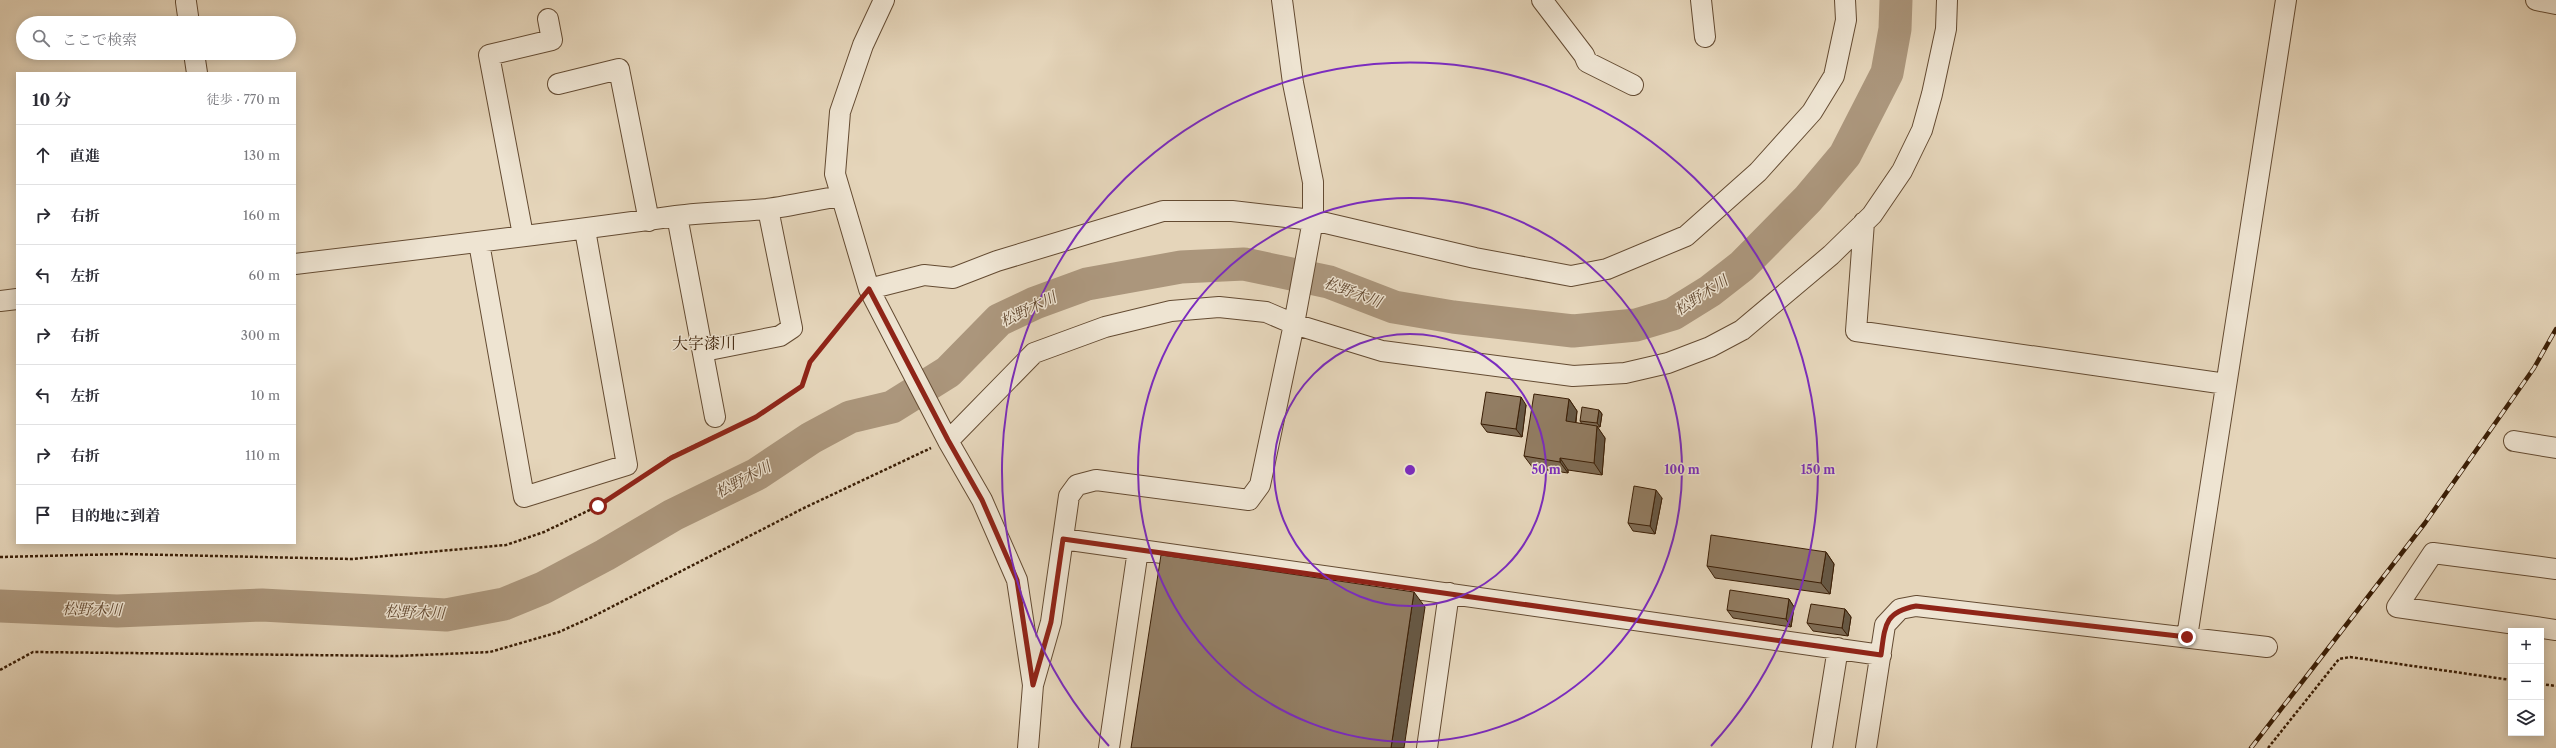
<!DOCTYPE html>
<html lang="ja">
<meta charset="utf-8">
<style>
:root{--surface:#fff;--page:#f2f2f3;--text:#2b2b33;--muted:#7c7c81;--line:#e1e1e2}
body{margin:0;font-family:"Libre Caslon Text","Noto Serif JP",serif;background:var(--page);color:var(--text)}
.controls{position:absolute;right:12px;bottom:12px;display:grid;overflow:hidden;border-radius:0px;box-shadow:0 2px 10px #0003}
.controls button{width:36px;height:36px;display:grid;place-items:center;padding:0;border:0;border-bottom:1px solid var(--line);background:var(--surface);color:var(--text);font:20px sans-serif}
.stop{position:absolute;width:12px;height:12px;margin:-9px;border:3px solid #8f2418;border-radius:50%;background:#fff}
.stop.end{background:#8f2418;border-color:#fff;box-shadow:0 1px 4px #0008}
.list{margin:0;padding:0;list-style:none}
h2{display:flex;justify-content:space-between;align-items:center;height:52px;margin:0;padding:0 16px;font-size:17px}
h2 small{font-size:13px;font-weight:400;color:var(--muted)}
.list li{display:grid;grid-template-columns:26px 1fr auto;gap:12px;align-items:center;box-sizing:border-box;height:60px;padding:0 16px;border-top:1px solid var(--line)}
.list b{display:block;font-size:15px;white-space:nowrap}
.list em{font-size:13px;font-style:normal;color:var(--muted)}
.icon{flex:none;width:22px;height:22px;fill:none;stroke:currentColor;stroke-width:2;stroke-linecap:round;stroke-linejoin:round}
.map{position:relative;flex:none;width:2556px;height:748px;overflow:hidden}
.search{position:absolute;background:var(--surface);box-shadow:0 2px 10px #0003;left:16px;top:16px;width:280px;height:44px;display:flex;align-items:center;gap:10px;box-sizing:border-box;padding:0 14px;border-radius:22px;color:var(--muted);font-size:15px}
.panel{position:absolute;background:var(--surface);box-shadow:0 2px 10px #0003;left:16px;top:72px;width:280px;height:472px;border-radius:0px}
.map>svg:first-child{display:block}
</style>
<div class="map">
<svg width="2556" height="748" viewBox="0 0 2556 748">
<rect width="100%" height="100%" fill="#e5d5ba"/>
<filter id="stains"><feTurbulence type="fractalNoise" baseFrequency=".005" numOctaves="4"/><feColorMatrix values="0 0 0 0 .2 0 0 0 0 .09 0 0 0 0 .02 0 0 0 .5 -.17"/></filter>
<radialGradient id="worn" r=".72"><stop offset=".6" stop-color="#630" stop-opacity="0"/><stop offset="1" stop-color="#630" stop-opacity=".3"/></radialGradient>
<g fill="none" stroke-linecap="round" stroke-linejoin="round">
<!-- river -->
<path stroke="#ab967c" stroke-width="33" d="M0,606L117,611L262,605L446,615L504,604L543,588L605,555L673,515L757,474L811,438L850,417L892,407L948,372L999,320L1035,303L1087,284L1181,267L1244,264L1329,282L1394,307L1453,317L1573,331L1636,325L1673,314L1710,291L1742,266L1808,199L1845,155L1887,73L1895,29L1896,0"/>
<defs>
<path id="minor" d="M884,0L863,45L840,112L835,174L869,289L948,441L982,500L1017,580L1033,685L1028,748
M1542,0L1584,55L1587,62L1633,85
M1701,0L1705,37
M2536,0L2556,4
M186,2L189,23
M194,53L197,73
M558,84L619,69L649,221
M677,216L715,417
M1864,222L1856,331L2226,384
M523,235L489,55L552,40L548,19
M479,243L524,497L627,465L585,230
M295,264C422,249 549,234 676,216C706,212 737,212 767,209C791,206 816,200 841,196
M869,289L924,275L953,278L997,261L1163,211H1232L1313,220L1475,258L1571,276L1607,269L1686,236L1758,172L1812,112L1834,76L1846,20L1845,0
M0,301L17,299
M704,351L780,336L792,328L768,209
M948,441L1034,353L1105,327L1171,311L1219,307L1266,312L1294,324L1382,351L1573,376L1625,373L1668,363L1710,347L1742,330L1831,255L1872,215L1902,171L1922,130L1932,94L1946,29L1947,0
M2514,441L2556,448
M1063,539L1881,655
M2556,569L2433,553L2397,607L2556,630
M2187,637L2286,0
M1033,685L1051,622L1069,496L1077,485L1096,480L1249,500L1260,485L1294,324L1313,220V182L1293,83L1282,0
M1109,748L1138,550
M1427,748L1449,593
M1822,748L1838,648
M1866,748L1885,625L1900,609L1916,606L2267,647"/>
</defs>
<!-- minor casing -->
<use href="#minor" stroke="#644b32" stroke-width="22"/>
<!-- path -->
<path stroke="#391d05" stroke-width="2.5" stroke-dasharray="3 2" stroke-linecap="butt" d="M731,429L756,417L802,386L810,362L856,304
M643,476L671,457L715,436
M0,557L124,554L352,559L506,545L544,532L598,506L628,486
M0,670L33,652L398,656L490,652L559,632L592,617L804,508L931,448
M2541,684L2556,686
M2268,748L2339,659L2350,657L2511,680"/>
<!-- minor -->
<use href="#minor" stroke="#eee4d2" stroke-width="20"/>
<defs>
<path id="rail" d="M2251,748L2425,523L2534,368L2556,329"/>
</defs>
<!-- rail casing -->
<use href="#rail" stroke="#391d05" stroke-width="4.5"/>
<!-- rail -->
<use href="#rail" stroke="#eee4d2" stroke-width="3" stroke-dasharray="9" stroke-linecap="butt"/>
</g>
<!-- wall -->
<path fill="#7e6c55" stroke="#391d05" d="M1569,399L1577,411L1576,423L1582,424L1580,421L1599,410L1602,414L1600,427H1597L1605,438L1602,475L1568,470V473L1533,468L1524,456Z
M1526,405L1522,437L1487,432L1481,424Z
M1662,498L1655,534L1633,531L1628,523Z
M1826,552L1834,564L1830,594L1715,578L1707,566Z
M1789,599L1794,607L1791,627L1733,618L1727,610Z
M1845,609L1851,617L1848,636L1813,631L1807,623Z"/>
<!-- shaded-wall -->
<path fill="#665845" stroke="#391d05" d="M1521,397L1526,405L1522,437L1516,429Z
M1569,399L1577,411L1574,433L1566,421Z
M1599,410L1602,414L1600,427L1597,423Z
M1597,426L1605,438L1602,475L1594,463Z
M1560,458L1568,470V473L1560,462Z
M1656,490L1662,498L1655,534L1650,526Z
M1826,552L1834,564L1830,594L1821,583Z
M1414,592L1425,607L1404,748H1391Z
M1789,599L1794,607L1791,627L1786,619Z
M1845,609L1851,617L1848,636L1842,628Z"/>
<!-- building -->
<path fill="#927d63" stroke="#391d05" d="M1486,392L1521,397L1516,429L1481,424Z
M1534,394L1569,399L1566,421L1597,426L1594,463L1560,458V462L1524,456Z
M1582,407L1599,410L1597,423L1580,421Z
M1634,486L1656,490L1650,526L1628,523Z
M1711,535L1826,552L1821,583L1707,566Z
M1161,555L1414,592L1391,748H1131Z
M1730,590L1789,599L1786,619L1727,610Z
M1811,604L1845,609L1842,628L1807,623Z"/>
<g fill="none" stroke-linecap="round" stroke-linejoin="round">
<!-- route -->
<path stroke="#8f2418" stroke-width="5" d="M598,506L671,458L756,417L802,386L810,362L869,289L948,440L982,500L1017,580L1033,685L1051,622L1063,539L1881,655C1885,626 1884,612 1916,606L2187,637"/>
</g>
<!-- distance rings -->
<g fill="none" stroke="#7b2cbf" stroke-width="2">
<circle cx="1410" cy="470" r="136"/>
<circle cx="1410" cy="470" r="272"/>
<path d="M1109 746A408 408 0 1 1 1711 746"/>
</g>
<g text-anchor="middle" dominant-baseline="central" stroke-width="3" stroke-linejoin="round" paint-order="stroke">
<!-- water labels -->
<g font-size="15" font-style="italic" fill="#61472f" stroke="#eee4d2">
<text transform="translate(1353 292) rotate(20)">松野木川</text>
<text transform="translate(1701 295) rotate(-33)">松野木川</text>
<text transform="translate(1028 309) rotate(-26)">松野木川</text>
<text transform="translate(743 479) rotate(-28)">松野木川</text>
<text transform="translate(92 609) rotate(1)">松野木川</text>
<text transform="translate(415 612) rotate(2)">松野木川</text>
</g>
<!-- quarter labels -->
<g font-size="16" fill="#391d05" stroke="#eee4d2">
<text x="704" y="343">大字漆川</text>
</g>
</g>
<circle cx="1410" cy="470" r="6" fill="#7b2cbf" stroke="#eee4d2" stroke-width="2"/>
<g font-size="12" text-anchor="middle" font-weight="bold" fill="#7b2cbf" stroke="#eee4d2" stroke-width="3" stroke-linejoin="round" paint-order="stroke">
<text x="1546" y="474">50 m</text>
<text x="1682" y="474">100 m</text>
<text x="1818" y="474">150 m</text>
</g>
<rect width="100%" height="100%" filter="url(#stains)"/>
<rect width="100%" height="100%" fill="url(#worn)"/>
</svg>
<div class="controls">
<button>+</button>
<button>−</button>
<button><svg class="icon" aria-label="layers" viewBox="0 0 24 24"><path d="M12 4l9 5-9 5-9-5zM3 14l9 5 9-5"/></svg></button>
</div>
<div class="stop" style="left:598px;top:506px"></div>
<div class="stop end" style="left:2187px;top:637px"></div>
<div class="search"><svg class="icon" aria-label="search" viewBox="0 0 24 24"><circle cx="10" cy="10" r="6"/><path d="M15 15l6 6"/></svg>ここで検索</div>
<section class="panel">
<h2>10 分<small>徒歩 · 770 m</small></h2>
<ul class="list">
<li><svg class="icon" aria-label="ahead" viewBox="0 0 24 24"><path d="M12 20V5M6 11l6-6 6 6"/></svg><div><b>直進</b></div><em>130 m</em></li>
<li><svg class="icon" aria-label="right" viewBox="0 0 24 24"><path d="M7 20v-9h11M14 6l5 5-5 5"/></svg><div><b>右折</b></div><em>160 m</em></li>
<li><svg class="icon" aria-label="left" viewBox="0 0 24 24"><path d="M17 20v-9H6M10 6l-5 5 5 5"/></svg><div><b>左折</b></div><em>60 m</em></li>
<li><svg class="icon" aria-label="right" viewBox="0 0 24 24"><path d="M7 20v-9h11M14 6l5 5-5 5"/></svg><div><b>右折</b></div><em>300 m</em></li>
<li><svg class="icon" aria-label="left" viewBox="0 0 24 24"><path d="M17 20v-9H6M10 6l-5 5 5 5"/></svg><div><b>左折</b></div><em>10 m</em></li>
<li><svg class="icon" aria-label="right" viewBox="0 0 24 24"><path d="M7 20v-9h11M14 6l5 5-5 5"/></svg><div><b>右折</b></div><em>110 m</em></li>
<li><svg class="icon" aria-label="arrive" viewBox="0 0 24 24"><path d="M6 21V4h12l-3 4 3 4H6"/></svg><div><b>目的地に到着</b></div></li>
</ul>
</section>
</div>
